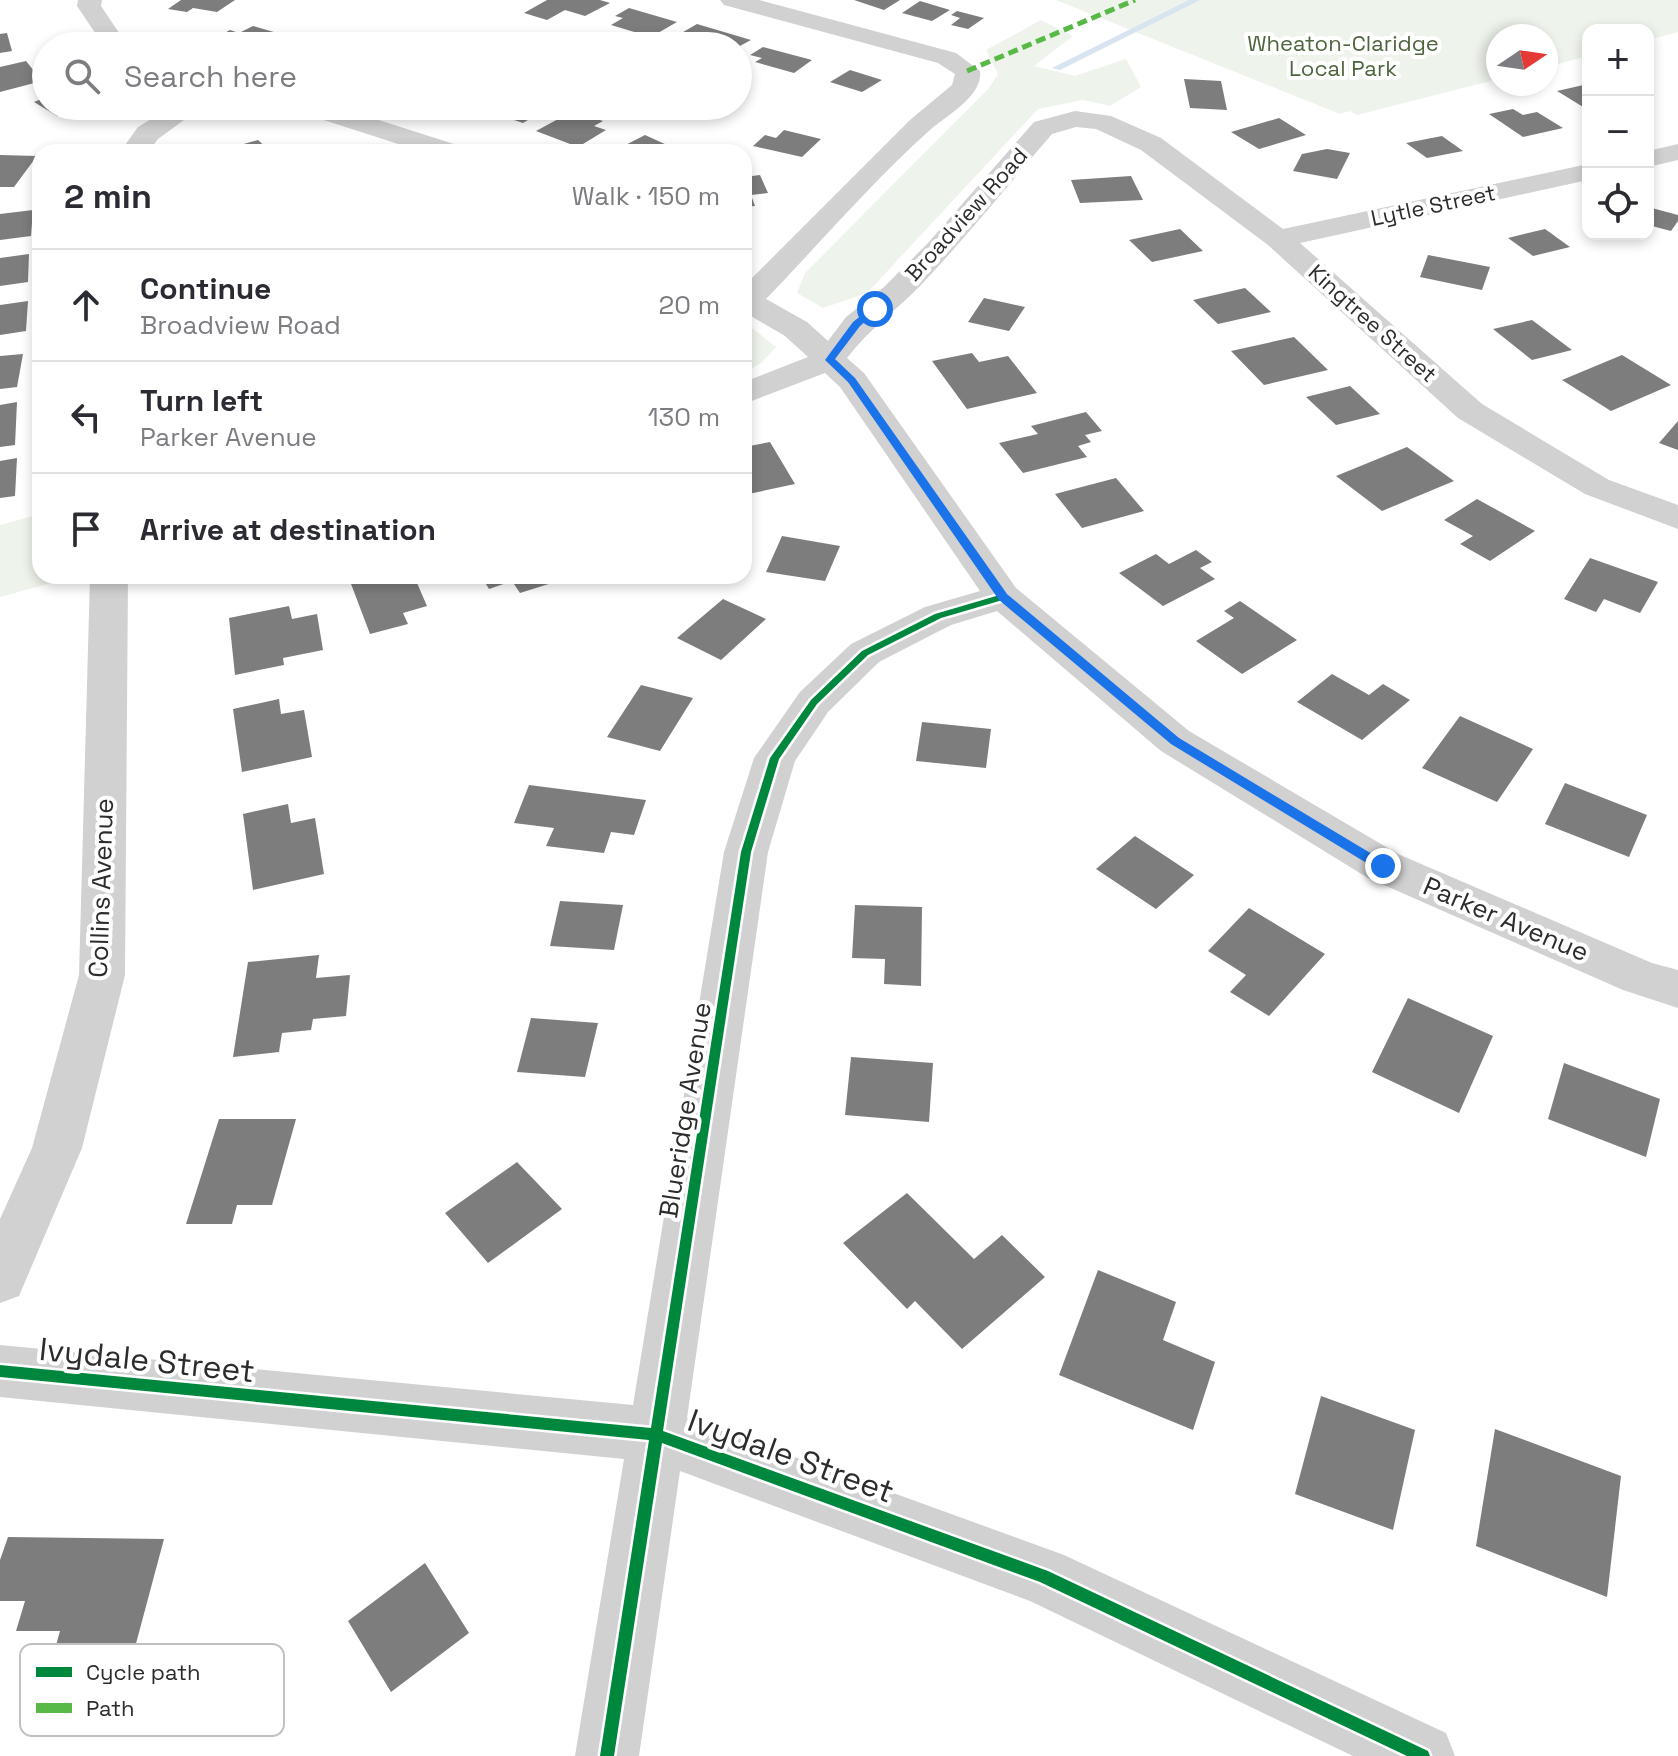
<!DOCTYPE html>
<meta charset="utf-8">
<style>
:root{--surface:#fff;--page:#f7f7f7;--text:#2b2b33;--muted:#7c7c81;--line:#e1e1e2}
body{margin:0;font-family:"Space Grotesk",sans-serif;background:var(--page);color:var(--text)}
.controls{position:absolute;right:24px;top:24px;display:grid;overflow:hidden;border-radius:16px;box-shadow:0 4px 12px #0003}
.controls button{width:72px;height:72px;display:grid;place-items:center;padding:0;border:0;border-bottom:2px solid var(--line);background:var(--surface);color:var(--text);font:40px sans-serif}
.compass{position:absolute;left:1486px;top:24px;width:72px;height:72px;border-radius:50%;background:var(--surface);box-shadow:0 4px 12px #0003;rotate:77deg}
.stop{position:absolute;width:24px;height:24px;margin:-18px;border:6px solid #1a73e8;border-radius:50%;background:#fff}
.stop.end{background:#1a73e8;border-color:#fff;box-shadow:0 2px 8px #0008}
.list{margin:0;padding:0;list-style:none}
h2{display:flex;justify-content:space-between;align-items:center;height:104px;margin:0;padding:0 32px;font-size:34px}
h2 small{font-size:26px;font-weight:400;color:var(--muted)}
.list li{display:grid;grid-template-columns:52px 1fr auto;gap:24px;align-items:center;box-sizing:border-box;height:112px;padding:0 32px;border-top:2px solid var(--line)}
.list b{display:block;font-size:30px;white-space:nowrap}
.list p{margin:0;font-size:26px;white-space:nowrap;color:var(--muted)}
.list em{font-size:26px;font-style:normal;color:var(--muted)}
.icon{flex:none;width:44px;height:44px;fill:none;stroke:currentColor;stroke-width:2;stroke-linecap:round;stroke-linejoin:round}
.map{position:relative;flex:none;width:1678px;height:1756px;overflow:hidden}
.search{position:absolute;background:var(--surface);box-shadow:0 4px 12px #0003;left:32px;top:32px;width:720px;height:88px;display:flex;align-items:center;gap:20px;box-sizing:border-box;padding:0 28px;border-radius:44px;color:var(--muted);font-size:30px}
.panel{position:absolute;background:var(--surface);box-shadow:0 4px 12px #0003;left:32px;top:144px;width:720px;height:440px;border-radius:24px}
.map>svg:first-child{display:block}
</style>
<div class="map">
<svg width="1678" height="1756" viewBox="0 0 1678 1756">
<rect width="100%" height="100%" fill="#fff"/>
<!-- green -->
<path fill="#eef3eb" d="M1056,0H1678V32L1648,40V30H1588V56L1546,67V36H1498V79L1357,115L1350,111L1340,114Z
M1041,20L1073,36L1034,66L1075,76L1126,59L1141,87L1110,106L1083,100L1038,109L867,293L823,308L797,293L805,273L989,88L998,74L986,50Z
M744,326L752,328L776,347L761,363L744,373Z
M40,514V576H62V580L0,597V525Z"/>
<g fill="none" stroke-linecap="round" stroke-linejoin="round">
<!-- stream -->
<path fill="#d8e4ef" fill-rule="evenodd" d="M1189,0H1200L1060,70L1052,68Z"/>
</g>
<!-- building -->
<path fill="#7d7d7d" d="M181,0H235L217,12L193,8L187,12L168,9Z
M547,0H600L610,3L585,16L565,10L547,20L524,13Z
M854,0H900L884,10Z
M920,1L950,10L932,21L902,13Z
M629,8L677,22L651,37L611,25L623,18L615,16Z
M957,11L984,18L968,29L951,25L960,18L951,15Z
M697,24L751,40L738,47L676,46L690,38L678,35Z
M253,26L291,37L273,46H237L213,39L230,30L239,33Z
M7,33L12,51L0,53V34Z
M763,47L812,60L794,73L755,62L762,58L750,55Z
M26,61L42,81L0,92V67Z
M850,70L882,80L862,92L830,82Z
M1184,79L1221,81L1227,110L1190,108Z
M1588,84V110L1557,91Z
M46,97V106H97L102,109L80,116L72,111L57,116L34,102Z
M472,106H544L549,107L523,123Z
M1513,109L1523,115L1537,112L1563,128L1523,137L1489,114Z
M573,111L603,121L594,126L606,130L578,147L536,131Z
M1279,118L1306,135L1259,149L1231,132Z
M784,130L821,139L802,157L753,146L765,135L776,138Z
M645,135L667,145L656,150L660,152H612Z
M1442,136L1463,151L1427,158L1406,143Z
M258,140L271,152H219V151Z
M1327,149L1350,153L1337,179L1293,171L1302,154Z
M0,155L37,156L14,187H0Z
M760,175L768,193L751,195L755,206L744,207V177Z
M1131,176L1143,200L1080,203L1071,180Z
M1648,207L1678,215V221L1671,231L1648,225Z
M33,210L31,236L0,240V214Z
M1180,229L1203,251L1152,262L1129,240Z
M1545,229L1570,247L1533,256L1508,238Z
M29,254L28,282L0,286V258Z
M1428,255L1490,267L1482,290L1420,277Z
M1245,288L1271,312L1218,324L1193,300Z
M984,298L1025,307L1009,331L968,322Z
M28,301L26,331L0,335V305Z
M1532,320L1572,350L1532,360L1493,329Z
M1294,337L1328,370L1264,385L1231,351Z
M972,353L979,362L1008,356L1037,393L967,409L932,361Z
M23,354L17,387L0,389V356Z
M1622,355L1671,385L1611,411L1562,380Z
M1350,386L1380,414L1336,425L1306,397Z
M17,402L15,445L0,447V405Z
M1086,412L1102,431L1085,435L1091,442L1078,446L1087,457L1023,473L999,443L1038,434L1031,426Z
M1678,421V450L1659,443Z
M770,442L795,484L744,495V447Z
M1407,447L1454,481L1382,511L1336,476Z
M17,458L15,496L0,498V461Z
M1116,478L1144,511L1082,528L1055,494Z
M1477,499L1535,531L1490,561L1460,544L1473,536L1444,520Z
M782,536L840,546L825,581L766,572Z
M1196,550L1212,562L1200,568L1215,579L1163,606L1119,573L1156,554L1169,564Z
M1590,558L1658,582L1640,613L1604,599L1596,612L1564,599Z
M348,576H414L427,606L403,613L408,624L370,634Z
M481,576H551L555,582L520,593L512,581L489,589Z
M723,599L766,619L721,660L677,638Z
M1240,601L1297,640L1242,674L1196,641L1234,618L1224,611Z
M289,606L292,619L317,614L323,650L283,658L284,665L235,675L229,618Z
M1332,674L1369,695L1383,684L1410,700L1362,740L1297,702Z
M641,685L693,698L660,751L607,737Z
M279,699L281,714L304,710L312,757L242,772L233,709Z
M1460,716L1533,749L1497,802L1422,768Z
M922,722L991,729L986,768L916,761Z
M1565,783L1647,815L1629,857L1545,824Z
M529,785L646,800L634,835L611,832L604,853L546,846L554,828L514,823Z
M288,804L291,823L315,818L324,874L253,890L243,814Z
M1135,836L1194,875L1156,909L1096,869Z
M560,901L623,905L614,950L550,946Z
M855,905L922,907L921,986L884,984L885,959L852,958Z
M1249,908L1325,954L1269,1016L1230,992L1246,975L1208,951Z
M319,955L316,978L350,975L346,1016L313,1019L311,1030L282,1033L279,1052L233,1057L248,962Z
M1408,998L1493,1036L1459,1113L1372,1072Z
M531,1018L598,1023L585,1077L517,1072Z
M851,1057L933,1063L929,1122L845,1115Z
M1564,1063L1660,1099L1646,1157L1548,1119Z
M219,1119H296L272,1205H237L232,1224H186Z
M517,1162L562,1209L488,1263L445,1213Z
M907,1193L974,1259L1002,1235L1045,1277L962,1349L915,1301L907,1309L843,1243Z
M1098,1270L1176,1302L1163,1340L1215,1362L1193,1430L1059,1375Z
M1321,1396L1415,1430L1393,1530L1295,1494Z
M1495,1429L1621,1476L1607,1597L1476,1546Z
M8,1537L164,1539L134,1651H109L104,1668L50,1667L60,1631H16L25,1601H0V1560Z
M425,1563L469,1633L391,1692L348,1621Z"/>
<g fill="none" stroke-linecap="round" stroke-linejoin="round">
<!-- minor -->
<path fill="#d1d1d1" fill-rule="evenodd" d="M78,0H102L101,6L128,46H104L77,6Z
M720,0H759L956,53L980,71C983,96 947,115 930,130C872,182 820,243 766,299L807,322L828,341L846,317L884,287L928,243L1034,122L1075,111L1111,116L1161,138L1283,229L1588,164V180L1300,243L1482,404L1609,480L1678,505V529L1585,494L1458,418L1268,245L1141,150L1096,129L1076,127L1052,134C1009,184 967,236 922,284C896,311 870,328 847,358L864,373L1016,588L1189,731L1398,854L1652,963L1678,970V1008L1623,990L1368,878L1161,751L997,611L951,625L879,662L828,712L795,761L768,852L687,1418L1064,1555L1446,1733L1455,1756H1353L1030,1601L680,1471L639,1756H575L624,1459L0,1397V1345L633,1405L724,852L754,758L800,692L851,644L925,607L980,591L840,387L825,373L744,404V382L808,357L785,336L744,312V286L910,120L952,85L955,74L938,63L724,5Z
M172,106H203L158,139L148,152H120L138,127Z
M295,106H335L460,146L464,152H423L299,112Z
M1678,144V160L1648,167V151Z
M90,576H128L125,975L82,1148L19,1296L0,1303V1219L32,1148L79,975Z"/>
<!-- quiet -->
<path stroke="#58b947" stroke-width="5" stroke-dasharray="10 5" stroke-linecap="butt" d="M967,71L1135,0"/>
<defs>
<path id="cycleway" d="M1003,594L1007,597L1006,599L941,618L868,655L817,704L779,759L751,852L663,1431L1048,1571L1428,1751L1430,1756H1407L1040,1582L662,1443L614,1756H600L649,1440L0,1377V1365L651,1428L741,852L770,758L811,700L862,651L935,614Z"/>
</defs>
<!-- cycleway casing -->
<use href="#cycleway" stroke="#fff" stroke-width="5"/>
<!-- cycleway -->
<use href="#cycleway" fill="#00873e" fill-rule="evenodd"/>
</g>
<!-- route -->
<path fill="#1a73e8" d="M872,307L880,309L860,326L835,359L855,378L1007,594L1179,738L1387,863V870H1378L1171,744L999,600L848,382L825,360L853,322Z"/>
<g text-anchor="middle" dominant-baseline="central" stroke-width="8" stroke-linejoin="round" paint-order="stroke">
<!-- far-park labels -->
<g font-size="22" fill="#4d653d" stroke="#fff">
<text x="1343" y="43">Wheaton-Claridge<tspan x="1343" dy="25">Local Park</tspan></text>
</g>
<!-- far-street labels -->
<g font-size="22" fill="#2c2c2c" stroke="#fff">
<text transform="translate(1433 205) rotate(-12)">Lytle Street</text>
<text transform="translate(966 214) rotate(-48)">Broadview Road</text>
<text transform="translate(1373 323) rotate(42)">Kingtree Street</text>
</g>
<!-- street labels -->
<g font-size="26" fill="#2c2c2c" stroke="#fff">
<text transform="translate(101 888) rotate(-88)">Collins Avenue</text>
<text transform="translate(1506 919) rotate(23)">Parker Avenue</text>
<text transform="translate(685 1110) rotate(-81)">Blueridge Avenue</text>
</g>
<!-- near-street labels -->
<g font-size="32" fill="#2c2c2c" stroke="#fff">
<text transform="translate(147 1360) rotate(6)">Ivydale Street</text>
<text transform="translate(791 1456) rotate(20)">Ivydale Street</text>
</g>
</g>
<!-- legend -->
<rect x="20" y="1644" width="264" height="92" rx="12" fill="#fff" stroke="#c0c0c0" stroke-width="2"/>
<rect x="36" y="1667" width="36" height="10" fill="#00873e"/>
<rect x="36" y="1703" width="36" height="10" fill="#58b947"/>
<g font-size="22" fill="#2c2c2c">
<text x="86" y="1680">Cycle path</text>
<text x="86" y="1716">Path</text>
</g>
</svg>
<div class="controls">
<button>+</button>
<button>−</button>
<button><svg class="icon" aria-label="locate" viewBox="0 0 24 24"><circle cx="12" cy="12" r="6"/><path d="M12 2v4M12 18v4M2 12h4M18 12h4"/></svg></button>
</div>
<svg class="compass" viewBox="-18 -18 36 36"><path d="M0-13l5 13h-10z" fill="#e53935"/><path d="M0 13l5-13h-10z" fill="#7c7c81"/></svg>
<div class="stop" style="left:875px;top:309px"></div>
<div class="stop end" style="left:1383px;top:866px"></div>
<div class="search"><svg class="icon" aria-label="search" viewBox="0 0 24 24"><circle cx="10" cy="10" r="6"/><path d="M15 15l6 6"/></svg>Search here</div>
<section class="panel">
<h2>2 min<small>Walk · 150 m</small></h2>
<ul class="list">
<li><svg class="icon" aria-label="ahead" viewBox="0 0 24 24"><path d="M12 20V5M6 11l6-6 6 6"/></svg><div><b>Continue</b><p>Broadview Road</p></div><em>20 m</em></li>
<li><svg class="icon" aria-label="left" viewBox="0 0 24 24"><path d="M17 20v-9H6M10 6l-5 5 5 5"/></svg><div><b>Turn left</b><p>Parker Avenue</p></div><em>130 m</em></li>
<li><svg class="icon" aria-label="arrive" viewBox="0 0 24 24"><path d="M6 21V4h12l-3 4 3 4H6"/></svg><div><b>Arrive at destination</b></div></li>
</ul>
</section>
</div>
